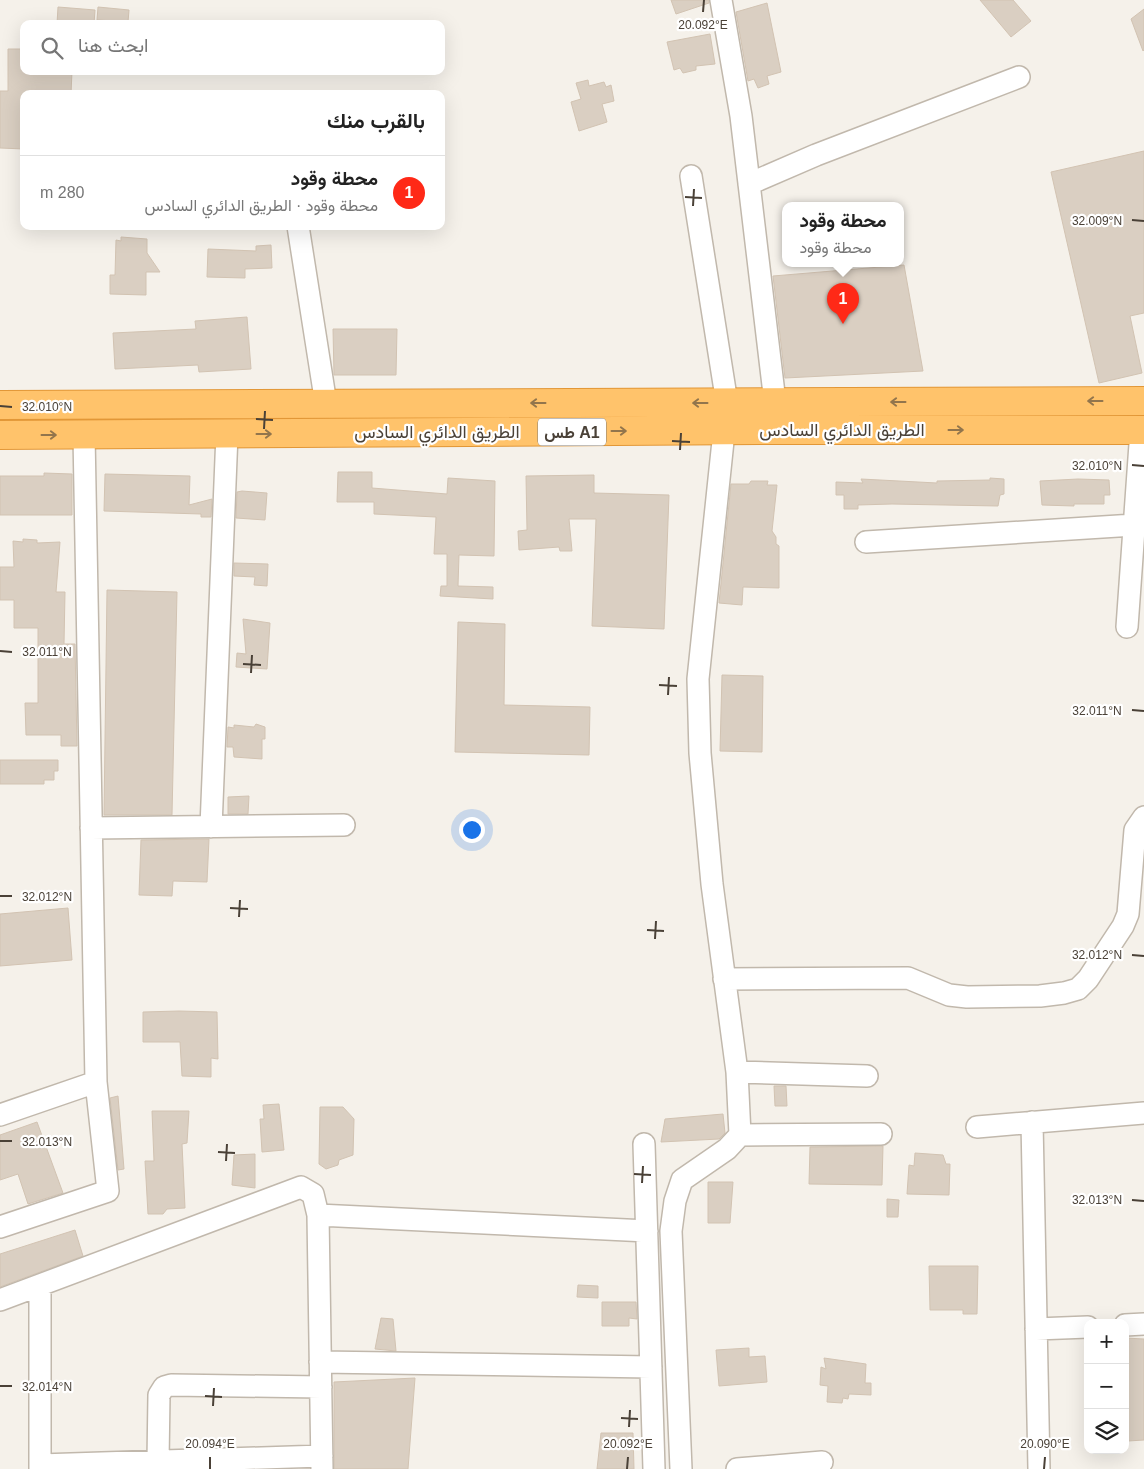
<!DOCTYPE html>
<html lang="ar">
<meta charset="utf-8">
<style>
:root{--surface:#fff;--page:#f2f2f2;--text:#222;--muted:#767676;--line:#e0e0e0;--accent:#ff2917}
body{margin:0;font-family:Helvetica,Vazirmatn,sans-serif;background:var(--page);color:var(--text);direction:rtl}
.controls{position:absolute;right:15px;bottom:15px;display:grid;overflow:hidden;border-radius:10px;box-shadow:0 5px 20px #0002}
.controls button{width:45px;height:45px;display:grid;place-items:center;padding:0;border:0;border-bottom:1px solid var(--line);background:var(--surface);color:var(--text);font:25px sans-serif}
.you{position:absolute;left:471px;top:829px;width:18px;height:18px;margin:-12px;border:4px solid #fff;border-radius:50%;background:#1a73e8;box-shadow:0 0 0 8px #1a73e833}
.badge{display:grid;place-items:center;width:32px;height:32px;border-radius:50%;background:var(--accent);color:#fff;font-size:16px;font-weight:700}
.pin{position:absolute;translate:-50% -41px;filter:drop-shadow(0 1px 2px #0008)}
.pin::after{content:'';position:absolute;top:26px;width:18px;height:15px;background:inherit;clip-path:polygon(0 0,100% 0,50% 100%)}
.popup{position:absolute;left:782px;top:202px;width:122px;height:65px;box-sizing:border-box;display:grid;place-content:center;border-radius:10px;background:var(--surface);filter:drop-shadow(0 1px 4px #0005);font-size:16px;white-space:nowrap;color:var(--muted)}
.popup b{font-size:19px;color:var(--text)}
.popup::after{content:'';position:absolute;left:50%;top:100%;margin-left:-10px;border:10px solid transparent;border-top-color:var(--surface)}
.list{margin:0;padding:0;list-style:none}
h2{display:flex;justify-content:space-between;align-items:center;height:65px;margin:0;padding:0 20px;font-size:21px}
h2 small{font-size:16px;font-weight:400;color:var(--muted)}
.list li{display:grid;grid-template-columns:32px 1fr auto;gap:15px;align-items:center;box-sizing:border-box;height:75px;padding:0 20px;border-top:1px solid var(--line)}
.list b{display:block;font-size:19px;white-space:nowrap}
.list p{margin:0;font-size:16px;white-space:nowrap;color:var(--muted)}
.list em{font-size:16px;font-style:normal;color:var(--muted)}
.icon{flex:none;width:28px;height:28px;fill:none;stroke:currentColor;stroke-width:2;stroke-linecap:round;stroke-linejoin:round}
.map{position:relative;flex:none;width:1144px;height:1469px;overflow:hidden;direction:ltr}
.search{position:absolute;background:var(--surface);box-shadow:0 5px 20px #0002;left:20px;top:20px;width:425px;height:55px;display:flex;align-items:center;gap:12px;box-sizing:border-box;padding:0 18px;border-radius:10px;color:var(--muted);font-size:19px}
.panel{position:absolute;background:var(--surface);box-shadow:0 5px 20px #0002;left:20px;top:90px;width:425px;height:140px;border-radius:10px;direction:rtl}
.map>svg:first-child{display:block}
</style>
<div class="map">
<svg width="1144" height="1469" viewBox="0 0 1144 1469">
<rect width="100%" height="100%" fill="#f5f1ea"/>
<!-- building -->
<path fill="#dacfc2" stroke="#d2c3b2" d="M671,0H709V3L676,14Z
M980,0H1013L1031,21L1011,37Z
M767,3L781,72L767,76L769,84L758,88L754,79L748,81L736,12Z
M58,7L95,10L94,24H57Z
M98,7L129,10L128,22L97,20Z
M1144,9V50L1143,51L1131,19Z
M710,34L715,64L696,66V70L683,73L680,68L674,70L667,42Z
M8,49H24V71H72L71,94H24V149L0,148V91H8Z
M588,80L589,86L604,82L606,87L611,85L614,101L602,104L607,122L579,131L571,102L581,99L576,83Z
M1144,151V313L1130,316L1142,373L1099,383L1051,172Z
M121,237L147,239V253L160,272H146V295L110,294V275H115L116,240L121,241Z
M271,245L272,268L245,269V278L207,277L208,249L256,251V246Z
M904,265L923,371L785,378L773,276Z
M247,317L251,369L199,372L198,365L115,369L113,333L196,329L195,321Z
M333,329H397L396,375H334Z
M338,472H372V488L447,494L448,478L495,481L494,556L459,555L458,586L493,587V599L440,596L441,586H447V554H434L436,517L374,514V502H337Z
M44,473L72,474V515H0V476H44Z
M105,474L190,476L189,505L212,499L211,517H201V514L104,511Z
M594,475V493L669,495L664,629L592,626L596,519H569L572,551H560L559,547L519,550L518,531L527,530L526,476Z
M990,478L1004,479V494L1000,495L998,506L892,504L858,505V509H844V495H836V482L863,483L861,479L937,483V481L990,480Z
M1078,479L1109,480L1110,495H1104V504H1074V506L1042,505L1040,481Z
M751,481H768L767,485H777L772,531L776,537V544L779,546V588L743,587L742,605L719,603L731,484H749Z
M242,491L267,493L265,520L236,518L237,492Z
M23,539L37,540V543L60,542L56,592H65L64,644H75L77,746H61V735H26L25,703H38V628H14V600H0V567H14L13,541L23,542Z
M234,563L268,564L267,586L254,585L255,577L234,576Z
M107,590L177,592L172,815H104Z
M243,619L270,623L267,669L236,667L237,653L246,654Z
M458,622L505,624L504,705L590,707L589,755L455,752Z
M722,675L763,676L762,752L720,751Z
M256,724L265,727V739H262V759L234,757L233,747H227L228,727L234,728V725L254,727Z
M0,760H58V771H54V780H44V784H0Z
M249,796L248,814H228V797Z
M209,839L207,882L173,881L172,896L139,895L141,840Z
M68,908L72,960L0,966V914Z
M179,1011L217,1012L218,1059L211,1058V1077L182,1076L180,1042H143V1012Z
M774,1086H786L787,1106H775Z
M118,1096L124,1169L118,1170L110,1098Z
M279,1104L284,1150L262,1152L260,1119H264L263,1105Z
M320,1107H343L354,1119L353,1155L339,1160L338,1165L326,1169L319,1164Z
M152,1111H189L187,1143L182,1144L185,1208L167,1209L163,1214H148L145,1161H154Z
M723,1114L725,1133L719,1139L661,1142L665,1119Z
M37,1122L63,1193L28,1204L18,1174L0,1180V1135Z
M883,1146L882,1185L809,1184L810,1147Z
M915,1153L943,1155L946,1164H950L949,1195L907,1194L909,1165L914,1166Z
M255,1154V1188L232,1185L234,1155Z
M708,1182H733L730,1223H708Z
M887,1199L899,1200L898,1217H887Z
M75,1230L83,1256L0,1287V1254Z
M929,1266H978L977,1314H963V1310H930Z
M578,1285L598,1286V1298L577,1297Z
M602,1302H636L637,1319L629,1318V1326H602Z
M381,1318L393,1319L396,1351L375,1349Z
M1125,1338L1144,1339V1440L1128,1441Z
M749,1348V1357L765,1356L767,1382L719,1386L716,1350Z
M824,1358L866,1364L865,1383H871V1395L849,1394L848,1399L843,1398L842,1403L827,1402L828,1386L820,1385L821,1367L826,1369Z
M415,1378L408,1469H334V1382Z
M601,1433H633L634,1469H597Z"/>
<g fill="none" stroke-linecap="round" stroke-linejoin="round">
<defs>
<path id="minor" d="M721,0L741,116L775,402
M749,184L816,155L1019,77
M298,226L326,404
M866,542L1134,525
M1127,627L1141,430
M211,827L227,434
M91,828L344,825
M724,979L908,978L949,995L967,997L1040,996L1064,993L1078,989L1088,979L1123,926L1128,914L1135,830L1144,817
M737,1072L867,1076
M0,1115L96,1082L84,435
M1032,1122L1039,1469
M977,1127L1144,1113
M740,1135L881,1134
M644,1144L654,1469
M318,1215L647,1231
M0,1227L108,1191L96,1082
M40,1285V1469
M0,1300L301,1187L313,1194L318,1215L322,1469
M1125,1325L1144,1324
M1036,1329L1088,1327
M320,1362L651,1367
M158,1461L159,1395L164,1387L171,1385L321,1387
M40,1465L322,1456
M681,1469L671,1231L675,1201L682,1180L727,1149L740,1135L737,1072L712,884L700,753L698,679L727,403L691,176
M737,1469L822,1462"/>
<path id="highway" d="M0,405L1144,401
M0,435L760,430H1144"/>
</defs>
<!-- minor casing -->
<use href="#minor" stroke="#c1b8ac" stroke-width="24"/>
<!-- highway casing -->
<use href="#highway" stroke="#e29737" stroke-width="30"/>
<!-- minor -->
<use href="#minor" stroke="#fff" stroke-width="21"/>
<!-- highway -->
<use href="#highway" stroke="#ffc36b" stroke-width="28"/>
</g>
<!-- one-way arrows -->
<defs><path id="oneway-shaft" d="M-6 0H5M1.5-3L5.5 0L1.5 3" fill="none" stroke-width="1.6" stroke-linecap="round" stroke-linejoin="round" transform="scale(1.25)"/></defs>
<g stroke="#92754c">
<use href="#oneway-shaft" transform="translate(1095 401) rotate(180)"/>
<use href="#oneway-shaft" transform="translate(898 402) rotate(180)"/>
<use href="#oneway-shaft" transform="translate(538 403) rotate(180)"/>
<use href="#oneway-shaft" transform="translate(700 403) rotate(180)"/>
<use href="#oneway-shaft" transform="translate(956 430)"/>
<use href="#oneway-shaft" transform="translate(619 431)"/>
<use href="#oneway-shaft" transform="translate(264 434)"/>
<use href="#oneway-shaft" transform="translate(49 435)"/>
</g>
<!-- ticks -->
<path fill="none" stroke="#4a4137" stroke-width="2" d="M703,12L704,0M685,197L702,198M693,206L694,189M1132,220L1144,221M0,406L12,407M256,419L273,420M264,429L265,411M672,441L690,442M680,450L681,433M1132,465L1144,466M0,651L12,652M243,664L261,665M251,673L252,655M659,685L677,686M668,695L669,677M1132,710L1144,711M0,896H12M230,908L248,909M239,917L240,900M647,930L664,931M655,939L656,921M1132,955L1144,956M0,1141H12M218,1152L235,1153M226,1161L227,1144M634,1174L651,1175M642,1183L643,1166M1132,1200L1144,1201M0,1386H12M205,1396L222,1397M213,1406L214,1388M621,1418L638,1419M629,1427L630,1410M210,1469V1457M627,1469L628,1457M1044,1469L1045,1457"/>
<g text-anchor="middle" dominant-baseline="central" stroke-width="4.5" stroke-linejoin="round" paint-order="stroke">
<!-- shield labels -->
<rect fill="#fff" stroke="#807a73" stroke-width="1" x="538" y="418.5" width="68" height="27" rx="4"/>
<g font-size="16" font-weight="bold" fill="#4a4137">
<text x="572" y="432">طس A1</text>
</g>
<!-- street labels -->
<g font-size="18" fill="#4a4137" stroke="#fff">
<text x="842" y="430">الطريق الدائري السادس</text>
<text x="437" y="432">الطريق الدائري السادس</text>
</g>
</g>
<g font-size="12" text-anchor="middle" fill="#4a4137" stroke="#fff" stroke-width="4.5" stroke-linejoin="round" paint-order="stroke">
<text x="703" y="29">20.092°E</text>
<text x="1097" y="225">32.009°N</text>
<text x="47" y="411">32.010°N</text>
<text x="1097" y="470">32.010°N</text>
<text x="47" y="656">32.011°N</text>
<text x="1097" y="715">32.011°N</text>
<text x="47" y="901">32.012°N</text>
<text x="1097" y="959">32.012°N</text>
<text x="47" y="1146">32.013°N</text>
<text x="1097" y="1204">32.013°N</text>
<text x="47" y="1391">32.014°N</text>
<text x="210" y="1448">20.094°E</text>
<text x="628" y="1448">20.092°E</text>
<text x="1045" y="1448">20.090°E</text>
</g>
</svg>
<div class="controls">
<button>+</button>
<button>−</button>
<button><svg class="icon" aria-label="layers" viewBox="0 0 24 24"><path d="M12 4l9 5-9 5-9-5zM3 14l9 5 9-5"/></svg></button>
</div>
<div class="you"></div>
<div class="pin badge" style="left:843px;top:324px">1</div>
<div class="popup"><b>محطة وقود</b>محطة وقود</div>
<div class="search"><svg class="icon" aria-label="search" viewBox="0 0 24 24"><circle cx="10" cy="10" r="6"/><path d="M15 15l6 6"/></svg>ابحث هنا</div>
<section class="panel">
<h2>بالقرب منك<small></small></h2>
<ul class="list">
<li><span class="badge">1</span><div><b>محطة وقود</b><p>محطة وقود · الطريق الدائري السادس</p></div><em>280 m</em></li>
</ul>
</section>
</div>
